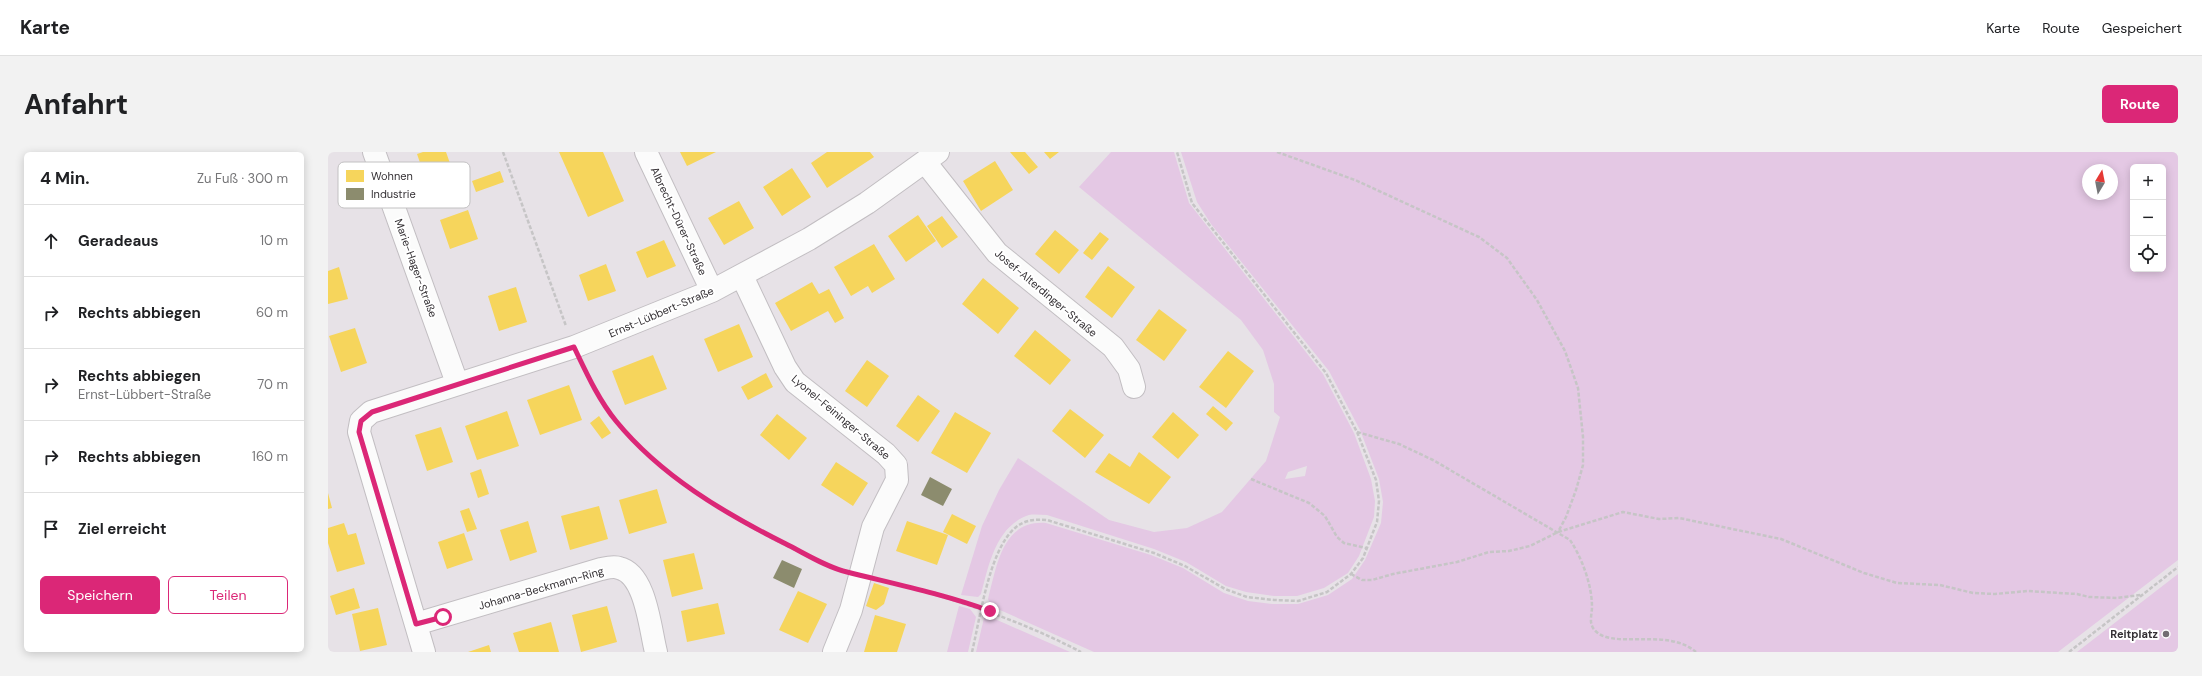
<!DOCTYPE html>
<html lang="de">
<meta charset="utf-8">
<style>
:root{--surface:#fff;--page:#f2f2f2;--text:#202124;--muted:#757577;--line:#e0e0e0;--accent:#db2777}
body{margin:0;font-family:"DM Sans",sans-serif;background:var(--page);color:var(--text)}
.controls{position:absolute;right:12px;top:12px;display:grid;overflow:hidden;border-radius:6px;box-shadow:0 2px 10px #0003}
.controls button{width:36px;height:36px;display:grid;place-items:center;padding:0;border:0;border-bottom:1px solid var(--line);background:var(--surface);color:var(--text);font:20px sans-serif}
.compass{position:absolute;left:1754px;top:12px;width:36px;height:36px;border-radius:50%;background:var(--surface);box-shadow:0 2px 10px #0003;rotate:10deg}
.stop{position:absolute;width:12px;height:12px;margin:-9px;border:3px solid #db2777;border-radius:50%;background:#fff}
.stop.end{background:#db2777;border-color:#fff;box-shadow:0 1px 4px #0008}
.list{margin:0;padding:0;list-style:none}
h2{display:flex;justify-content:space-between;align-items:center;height:52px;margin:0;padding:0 16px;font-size:17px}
h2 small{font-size:13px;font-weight:400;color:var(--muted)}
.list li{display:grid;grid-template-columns:26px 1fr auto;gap:12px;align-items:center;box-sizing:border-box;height:72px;padding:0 16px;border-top:1px solid var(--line)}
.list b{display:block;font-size:15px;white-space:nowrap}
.list p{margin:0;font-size:13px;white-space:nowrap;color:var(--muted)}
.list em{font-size:13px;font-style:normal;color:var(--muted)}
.actions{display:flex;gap:8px;padding:12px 16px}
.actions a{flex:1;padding:9px 0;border:1px solid var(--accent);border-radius:6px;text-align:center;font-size:14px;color:var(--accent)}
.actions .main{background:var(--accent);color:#fff}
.icon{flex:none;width:22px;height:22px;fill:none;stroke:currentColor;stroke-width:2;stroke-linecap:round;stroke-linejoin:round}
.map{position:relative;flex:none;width:1850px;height:500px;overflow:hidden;border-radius:6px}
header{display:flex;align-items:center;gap:24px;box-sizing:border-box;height:56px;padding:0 20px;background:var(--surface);border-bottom:1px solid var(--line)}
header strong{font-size:19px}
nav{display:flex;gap:22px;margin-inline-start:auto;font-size:14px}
.intro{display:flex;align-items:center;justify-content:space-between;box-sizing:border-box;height:96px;padding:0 24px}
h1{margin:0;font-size:28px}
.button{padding:10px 18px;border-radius:6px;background:var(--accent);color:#fff;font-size:14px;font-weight:700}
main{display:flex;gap:24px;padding:0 24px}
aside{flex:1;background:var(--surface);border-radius:6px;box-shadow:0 2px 10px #0003}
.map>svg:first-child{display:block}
</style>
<header>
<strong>Karte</strong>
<nav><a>Karte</a><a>Route</a><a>Gespeichert</a></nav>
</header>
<div class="intro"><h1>Anfahrt</h1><a class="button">Route</a></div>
<main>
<aside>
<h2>4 Min.<small>Zu Fuß · 300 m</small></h2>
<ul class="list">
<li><svg class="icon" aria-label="ahead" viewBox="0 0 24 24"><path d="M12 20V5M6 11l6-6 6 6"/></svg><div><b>Geradeaus</b></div><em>10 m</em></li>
<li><svg class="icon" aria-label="right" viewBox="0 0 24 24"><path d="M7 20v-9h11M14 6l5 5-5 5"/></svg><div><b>Rechts abbiegen</b></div><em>60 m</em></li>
<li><svg class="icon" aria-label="right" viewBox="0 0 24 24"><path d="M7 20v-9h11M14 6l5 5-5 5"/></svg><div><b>Rechts abbiegen</b><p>Ernst-Lübbert-Straße</p></div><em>70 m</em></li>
<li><svg class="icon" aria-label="right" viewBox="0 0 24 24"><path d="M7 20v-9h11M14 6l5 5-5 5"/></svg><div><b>Rechts abbiegen</b></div><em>160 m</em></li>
<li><svg class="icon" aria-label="arrive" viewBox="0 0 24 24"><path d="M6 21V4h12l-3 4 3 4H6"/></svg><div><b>Ziel erreicht</b></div></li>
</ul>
<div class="actions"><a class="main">Speichern</a><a>Teilen</a></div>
</aside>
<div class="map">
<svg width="1850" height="500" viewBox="0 0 1850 500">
<rect width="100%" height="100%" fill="#e7e2e7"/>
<!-- green -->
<path fill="#e4c8e4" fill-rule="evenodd" d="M783,0H846L861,51L995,222L1026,281L1043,327L1047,349L1046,365L1031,404L1020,421L996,436L969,444H946L918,440L898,434L858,410L826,397L719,363C713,363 706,362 701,363C668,374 661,412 653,442L650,445L633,443L654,374L671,338L690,306L781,368L826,380L859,376L894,360L938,309L952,265L946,260V232L935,198L913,168L751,35ZM979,314L977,324L957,327L960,320Z
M853,0H1850V408L1730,500H766L663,454L660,447C669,414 674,368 718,371L823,403L855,416L896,441L920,449L945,452H970L1000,443L1024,427L1037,408L1053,371L1055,350L1051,327L1032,278L1001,219L883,72L869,50ZM1805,15H1835V117H1805ZM1760,18H1784V42H1760Z
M1850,422V500H1749Z
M631,454L642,457L648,465L640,500H619Z
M660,464L742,500H648L656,466Z"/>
<!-- homes -->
<path fill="#f6d55c" d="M95,0H118L124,17L134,14L140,30L103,43L89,2Z
M231,0H275L296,49L260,65Z
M352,0H388L359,14Z
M499,0H542L546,5L499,36L483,11Z
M682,0H697L710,15L701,22Z
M716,0H731L722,7Z
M667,9L685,38L653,59L635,29Z
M464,16L483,45L454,64L435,35Z
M172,19L176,30L148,40L144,29Z
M411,49L426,76L396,93L380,66Z
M140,58L150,87L122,97L112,68Z
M590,63L608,89L578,110L560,84Z
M614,64L630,85L614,96L599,74Z
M727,78L751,98L731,122L707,102Z
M772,80L781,87L764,108L755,101Z
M336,88L348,114L319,126L308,100Z
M546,92L567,127L544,141L540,134L523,144L506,115Z
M278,112L288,139L260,149L251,123Z
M780,114L807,135L784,166L757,145Z
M11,115L20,147L0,152V119Z
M655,126L691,156L670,182L634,152Z
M484,130L491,142L501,137L516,166L507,171L500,159L463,179L447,151Z
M188,135L199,170L171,179L160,144Z
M831,157L859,178L836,209L808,188Z
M411,172L425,205L390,220L376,187Z
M27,176L39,211L13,220L1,184Z
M707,178L743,208L722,233L686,204Z
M900,199L926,219L898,256L871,235Z
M325,203L339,237L297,253L284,219Z
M539,208L561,224L539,255L517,239Z
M438,221L445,235L420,248L413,235Z
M241,233L254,268L212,283L199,248Z
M590,243L612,259L590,290L568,274Z
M885,254L905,271L898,279L878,262Z
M742,257L776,283L757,306L724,279Z
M179,259L191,294L149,308L137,274Z
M627,260L663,281L639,321L603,301Z
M845,260L871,283L850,307L824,285Z
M449,262L479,286L461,308L432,283Z
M271,264L283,281L274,287L262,271Z
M113,275L125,310L99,319L87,283Z
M811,300L843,325L821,352L767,320L781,301L802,315Z
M508,310L540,331L525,354L493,333Z
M153,317L161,342L150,346L142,321Z
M329,337L339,371L301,382L291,348Z
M0,341L4,356L0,357Z
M271,354L280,387L242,398L233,364Z
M141,356L149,377L139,380L132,359Z
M624,362L648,374L639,392L615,380Z
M200,369L209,400L182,409L172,378Z
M579,369L620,383L609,413L568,399Z
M16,371L20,383L28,381L37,412L9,420L0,391V376Z
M136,381L145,408L119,417L110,390Z
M366,401L375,437L344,445L335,408Z
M546,431L561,436L556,452L548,458L538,454Z
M26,436L32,456L8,463L2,444Z
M470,439L499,452L480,491L451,478Z
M390,451L397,482L359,490L353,459Z
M279,454L289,490L253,500L244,463Z
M50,456L59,493L32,499L24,462Z
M547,463L578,472L569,500H536Z
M223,470L231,500H191L185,481Z
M161,493L163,500H140Z"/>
<!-- industry -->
<path fill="#8c8c6e" d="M602,325L624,337L615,354L593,343Z
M454,408L474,417L466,436L445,426Z"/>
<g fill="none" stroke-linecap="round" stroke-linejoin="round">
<defs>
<path id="minor" d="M46,0L129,231
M318,0L384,139
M597,10L669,101L785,195L801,217L806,235
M414,124L457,215L467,230L558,302L568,313L569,328L545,375L523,458L506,500
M88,472L273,417C278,416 286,414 291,416C318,422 322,477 328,500
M96,500L31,280L33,269L43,260L246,195L384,139L481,87L539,51L610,0"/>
</defs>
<!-- minor casing -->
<use href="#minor" stroke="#c2bec2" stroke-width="24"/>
<!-- path -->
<path stroke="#c6c5c6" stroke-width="2.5" stroke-dasharray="4 2" stroke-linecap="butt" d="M175,0L238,174
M949,0L1027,28L1151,85L1179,106L1209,148L1237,199L1250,236L1255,285V313L1248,338L1238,365L1230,380
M255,214C264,233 274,252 288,269C337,330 438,389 511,417
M1029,280L1071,292L1105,308L1242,388C1254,406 1264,433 1264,455C1264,462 1261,469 1265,476C1281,500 1338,474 1368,500
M923,327L981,351L997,364L1009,385L1016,391L1038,396
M1023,422L1034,428H1044L1065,422L1129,410L1161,400L1181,399L1202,394L1230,380L1295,360L1331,367L1351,366L1453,387L1536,421L1569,431L1612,433L1645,441L1667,442L1699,439L1749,442L1761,445L1789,446L1813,443
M553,428C623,446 688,466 753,500
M644,500C652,467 661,398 687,376C696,368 707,367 719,368L826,401L857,414L897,437L919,445L946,448L970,449L999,440L1023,422L1035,406L1049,370L1051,349L1048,328L1029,280L998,221L864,51L849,0
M1741,500L1850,415"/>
<!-- minor -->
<use href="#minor" stroke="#fbfbfb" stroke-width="22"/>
</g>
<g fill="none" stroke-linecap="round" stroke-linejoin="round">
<!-- route -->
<path stroke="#db2777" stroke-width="5" d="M115,465L88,472L31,280L33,269L44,260L246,195C258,220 270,247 288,269C333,324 396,361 458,392C478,402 498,415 519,420C567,432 615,442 662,459"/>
</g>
<!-- markers -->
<circle fill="#736e73" stroke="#fff" stroke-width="1.5" cx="1838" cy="482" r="4"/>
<g text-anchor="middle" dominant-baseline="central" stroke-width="4" stroke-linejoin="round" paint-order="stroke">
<!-- street labels -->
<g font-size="11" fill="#343034" stroke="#fff">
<text transform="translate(351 69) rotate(65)">Albrecht-Dürer-Straße</text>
<text transform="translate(88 116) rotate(70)">Marie-Hager-Straße</text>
<text transform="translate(718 141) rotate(40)">Josef-Alterdinger-Straße</text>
<text transform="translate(333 160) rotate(-23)">Ernst-Lübbert-Straße</text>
<text transform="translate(513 265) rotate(40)">Lyonel-Feininger-Straße</text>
<text transform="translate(213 436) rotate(-16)">Johanna-Beckmann-Ring</text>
</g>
<!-- poi labels -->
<g font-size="11" font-weight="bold" fill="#343034" stroke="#fff" text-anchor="end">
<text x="1830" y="482">Reitplatz</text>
</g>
</g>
<!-- legend -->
<rect x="10" y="10" width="132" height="46" rx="6" fill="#fff" stroke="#c2c1c2" stroke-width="1"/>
<rect x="18" y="18" width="18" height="12" fill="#f6d55c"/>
<rect x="18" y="36" width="18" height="12" fill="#8c8c6e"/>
<g font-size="11" fill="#343034">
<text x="43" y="28">Wohnen</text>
<text x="43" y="46">Industrie</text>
</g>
</svg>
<div class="controls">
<button>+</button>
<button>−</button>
<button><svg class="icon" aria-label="locate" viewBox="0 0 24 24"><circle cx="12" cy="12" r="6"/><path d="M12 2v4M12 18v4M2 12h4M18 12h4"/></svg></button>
</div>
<svg class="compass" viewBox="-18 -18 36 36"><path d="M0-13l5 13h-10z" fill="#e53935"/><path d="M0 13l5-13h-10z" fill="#757577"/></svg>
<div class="stop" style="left:115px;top:465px"></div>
<div class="stop end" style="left:662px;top:459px"></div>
</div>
</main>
